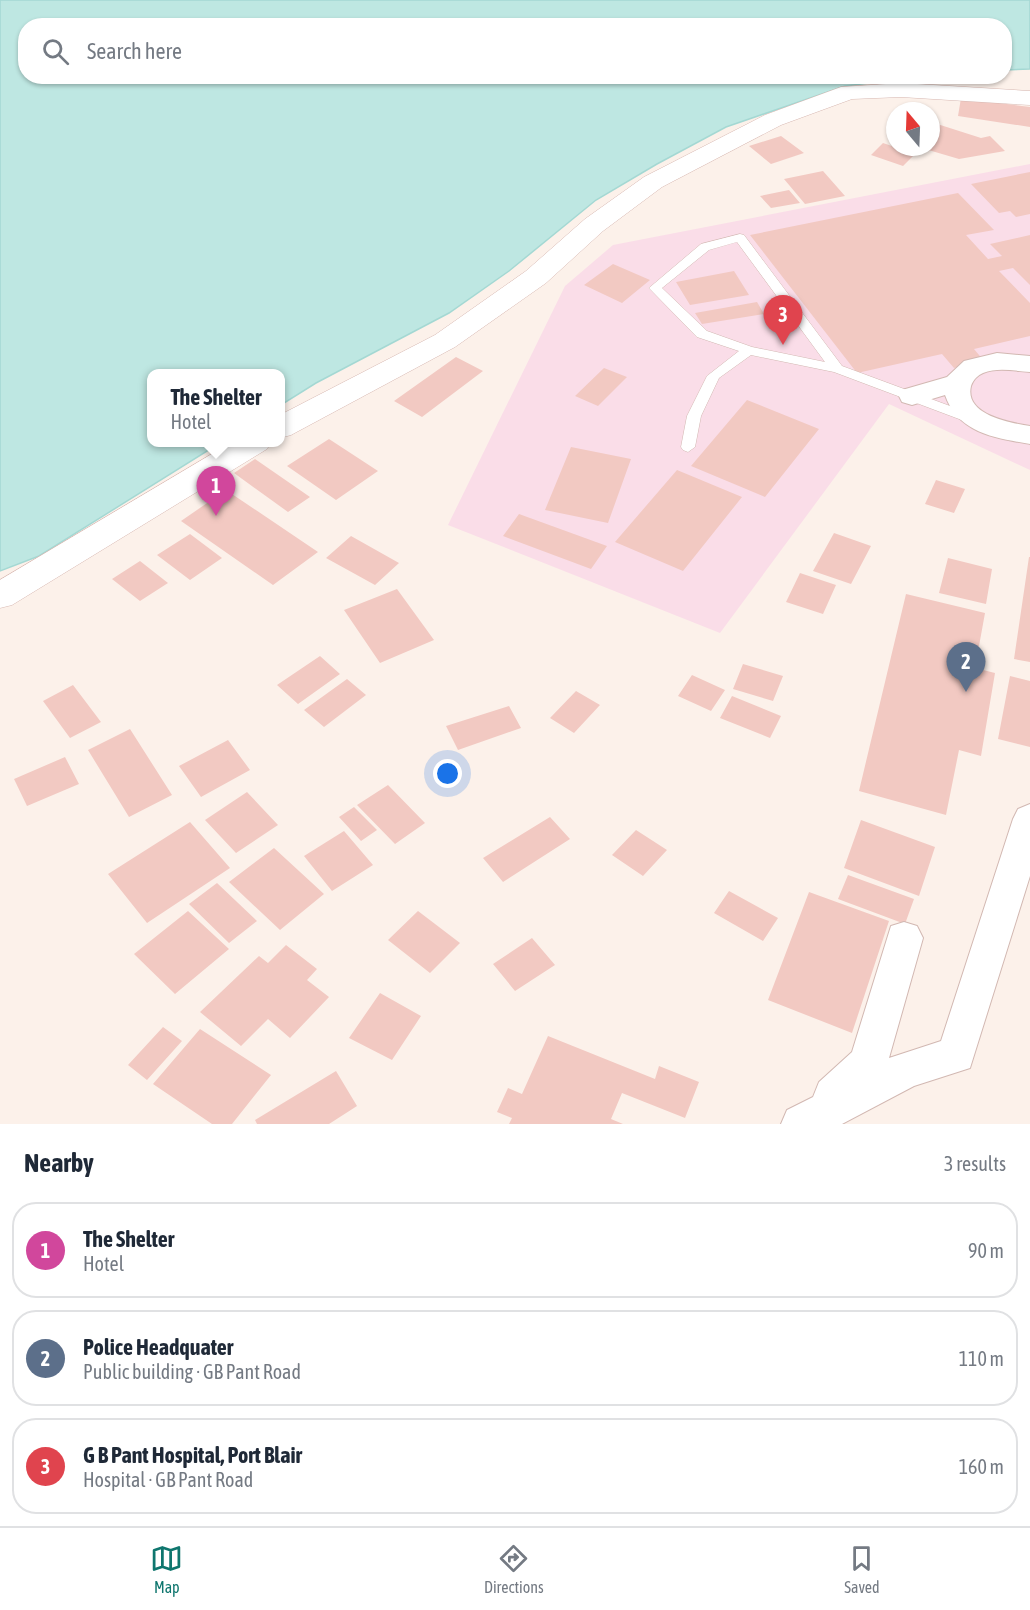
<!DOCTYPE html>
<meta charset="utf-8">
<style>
:root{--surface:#fff;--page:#f2f2f3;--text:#1f2937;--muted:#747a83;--line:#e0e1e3;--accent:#0f766e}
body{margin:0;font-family:"Asap Condensed",sans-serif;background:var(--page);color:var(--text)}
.compass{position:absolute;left:886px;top:102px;width:54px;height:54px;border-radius:50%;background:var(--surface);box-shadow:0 2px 4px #0004;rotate:341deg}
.you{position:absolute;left:448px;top:774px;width:21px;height:21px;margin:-15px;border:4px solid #fff;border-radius:50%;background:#1a73e8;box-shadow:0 0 0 9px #1a73e833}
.badge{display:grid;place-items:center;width:39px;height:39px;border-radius:50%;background:var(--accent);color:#fff;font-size:20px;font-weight:700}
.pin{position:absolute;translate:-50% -50px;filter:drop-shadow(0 2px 3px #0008)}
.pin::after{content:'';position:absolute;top:32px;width:21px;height:18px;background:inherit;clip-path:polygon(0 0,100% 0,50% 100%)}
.popup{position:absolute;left:147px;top:369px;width:138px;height:78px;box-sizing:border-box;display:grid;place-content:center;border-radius:12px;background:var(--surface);filter:drop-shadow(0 2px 4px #0005);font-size:20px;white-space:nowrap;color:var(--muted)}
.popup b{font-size:22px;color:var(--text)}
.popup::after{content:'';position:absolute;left:50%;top:100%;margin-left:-12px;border:12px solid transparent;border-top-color:var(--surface)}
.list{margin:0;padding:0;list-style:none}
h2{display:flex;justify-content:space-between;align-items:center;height:78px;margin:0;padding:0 24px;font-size:26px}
h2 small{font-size:20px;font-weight:400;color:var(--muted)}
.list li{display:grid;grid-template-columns:39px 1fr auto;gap:18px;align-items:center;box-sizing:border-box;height:96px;margin:0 12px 12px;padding:0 12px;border:2px solid var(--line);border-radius:24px}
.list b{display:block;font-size:22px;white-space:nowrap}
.list p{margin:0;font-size:20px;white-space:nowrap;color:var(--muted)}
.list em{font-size:20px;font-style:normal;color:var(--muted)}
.icon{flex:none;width:33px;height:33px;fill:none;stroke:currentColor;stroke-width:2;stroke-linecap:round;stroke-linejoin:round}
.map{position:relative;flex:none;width:1030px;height:1124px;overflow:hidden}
.search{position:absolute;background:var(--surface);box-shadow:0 2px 4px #0004;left:18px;right:18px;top:18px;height:66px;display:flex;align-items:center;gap:15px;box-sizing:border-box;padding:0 21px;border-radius:24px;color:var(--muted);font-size:22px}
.sheet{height:402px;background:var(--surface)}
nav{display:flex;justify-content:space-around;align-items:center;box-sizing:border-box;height:84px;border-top:2px solid var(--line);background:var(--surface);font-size:16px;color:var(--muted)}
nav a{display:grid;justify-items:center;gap:3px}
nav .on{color:var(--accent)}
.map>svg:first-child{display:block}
</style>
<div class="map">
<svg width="1030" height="1124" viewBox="0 0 1030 1124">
<rect width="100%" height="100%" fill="#fcf1ea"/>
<!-- medical -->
<path fill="#fadde8" d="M1030,164V470L889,404L720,633L448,525L565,286L613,245Z"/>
<!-- water -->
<path fill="#bee7e2" stroke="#a4d8d3" stroke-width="1.5" d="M0,0H1030V69L1005,70L1004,26H26V76L919,77L845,86L726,127L657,164L596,200L509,271L449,313L316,383L281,405L280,374H152V442L220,443L39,556L0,571Z"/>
<!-- building -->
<path fill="#f2c9c2" d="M961,98L1030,107V127L958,116Z
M931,122L981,138L990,136L1005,151L959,159L925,149L923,147H931Z
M781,136L804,153L771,164L749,146Z
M883,143L915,154L903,166L871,155Z
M823,171L845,196L805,204L784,179Z
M1030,172V214L1016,217L1010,211L999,213L971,184Z
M789,190L800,203L771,208L760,196Z
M958,193L994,230L966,235L988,259L1002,256L990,244L1030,235V285L1013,268L999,271L1030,303V336L974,349L984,361L954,368L942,354L857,373L750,235Z
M613,264L650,280L622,303L584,285Z
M734,271L749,295L690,305L676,282Z
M757,302L764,314L702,324L695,313Z
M456,357L483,371L422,417L394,401Z
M604,368L627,377L598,406L575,396Z
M747,400L819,429L765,497L691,466Z
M329,439L378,471L336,500L287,466Z
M571,447L631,459L608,523L545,510Z
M255,459L310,497L288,512L234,473Z
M677,470L742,497L683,571L615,542Z
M936,480L965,489L954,513L925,504Z
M226,490L318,552L273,585L181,521Z
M519,514L607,546L591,569L503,536Z
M834,533L871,546L851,584L813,571Z
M190,534L222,558L190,580L157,555Z
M351,536L399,563L375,585L326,558Z
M1029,557H1030V662L1014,659Z
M948,558L992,569L986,604L939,593Z
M140,561L168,583L140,601L112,579Z
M800,573L836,585L823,614L786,602Z
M397,589L434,640L380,663L344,610Z
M906,594L985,613L975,668L995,673L981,756L959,750L946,815L859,791Z
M320,656L340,674L298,704L277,685Z
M743,664L783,676L773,701L733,689Z
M692,675L725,690L711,711L678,696Z
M1010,676L1030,681V747L998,739Z
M347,679L366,695L324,727L304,710Z
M73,685L101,722L70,738L43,701Z
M576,691L600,705L574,733L550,718Z
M732,696L781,716L770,738L720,718Z
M509,706L521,728L458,750L446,726Z
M130,729L172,795L129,817L88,750Z
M228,740L250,770L201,797L179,766Z
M65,757L79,784L27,806L14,779Z
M388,785L425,823L395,844L357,805Z
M247,792L278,825L236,853L205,820Z
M354,807L377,830L361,841L339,817Z
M550,817L570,839L503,882L483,858Z
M861,820L935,847L919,896L844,868Z
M190,822L230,868L147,923L108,874Z
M636,830L667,850L643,876L612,855Z
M344,831L373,865L332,891L304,856Z
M274,848L324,894L280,930L229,882Z
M848,875L914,899L905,924L838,899Z
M217,883L257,921L229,943L189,904Z
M729,891L778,918L763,941L714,913Z
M809,892L889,921L852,1033L768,1000Z
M188,911L229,949L175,994L134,954Z
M418,911L460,943L430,973L388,940Z
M532,938L555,965L515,991L493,964Z
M286,945L317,969L307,980L329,997L290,1038L268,1019L241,1046L200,1012L259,956L268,963Z
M380,993L421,1016L392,1060L349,1038Z
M163,1027L182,1041L147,1080L128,1065Z
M200,1029L271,1075L232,1124H212L153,1084Z
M548,1036L655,1079L659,1066L699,1082L685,1118L622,1093L611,1119L623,1124H509L512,1118L497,1112L508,1088L522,1094Z
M336,1071L357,1106L329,1124H257L255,1120Z"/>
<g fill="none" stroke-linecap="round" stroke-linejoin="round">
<defs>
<path id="lane" d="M740,234L744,235L842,366L977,416L979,419L977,422H967L834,372L751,355L719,378L701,416L695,447L688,452L683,450L681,447L687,416L707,376L739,351L697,337L649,288L701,244ZM737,242L825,362L752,347L707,331L662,288L709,250Z"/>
<path id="street" d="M997,353L1030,356V372C1015,371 998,367 983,373C978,375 973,380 971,386C964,415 1011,423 1030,426V444C995,438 958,433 945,395L912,405L902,402L899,396L902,390L947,377L964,361Z
M1030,804V876L970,1068L914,1086L842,1124H781L787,1110L813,1097L819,1082L852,1052L891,926L904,922L917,926L923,938L889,1058L941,1041L1013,819L1018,809Z"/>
<path id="secondary" d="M901,83L1030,91V105L901,97L852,99L781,125L662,187L603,231L546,283L455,347L291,435L280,438V415L435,335L526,271L585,219L644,177L765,115L841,87Z
M232,442H271L267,449L12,605L0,608V580Z"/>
</defs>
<!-- lane casing -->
<use href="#lane" stroke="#d2b8b2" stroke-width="1"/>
<!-- street casing -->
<use href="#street" stroke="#d2b8b2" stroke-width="2"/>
<!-- secondary casing -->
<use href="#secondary" stroke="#d7b8b2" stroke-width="1"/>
<!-- lane -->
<use href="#lane" fill="#fff" fill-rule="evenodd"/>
<!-- street -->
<use href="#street" fill="#fff" fill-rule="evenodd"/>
<!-- secondary -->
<use href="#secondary" fill="#fff" fill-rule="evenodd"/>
</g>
</svg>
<svg class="compass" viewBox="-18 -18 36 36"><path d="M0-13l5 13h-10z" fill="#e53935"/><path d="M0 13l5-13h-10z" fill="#747a83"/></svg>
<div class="you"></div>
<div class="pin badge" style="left:216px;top:516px;background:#d1479c">1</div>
<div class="popup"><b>The Shelter</b>Hotel</div>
<div class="pin badge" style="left:966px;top:692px;background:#5c6f8a">2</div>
<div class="pin badge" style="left:783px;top:345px;background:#e0444e">3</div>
<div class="search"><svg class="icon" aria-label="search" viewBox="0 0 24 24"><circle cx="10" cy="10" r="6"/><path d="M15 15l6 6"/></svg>Search here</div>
</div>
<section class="sheet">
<h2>Nearby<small>3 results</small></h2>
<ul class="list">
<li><span class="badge" style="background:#d1479c">1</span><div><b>The Shelter</b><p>Hotel</p></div><em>90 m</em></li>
<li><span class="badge" style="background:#5c6f8a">2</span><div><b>Police Headquater</b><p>Public building · GB Pant Road</p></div><em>110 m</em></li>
<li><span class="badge" style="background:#e0444e">3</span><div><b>G B Pant Hospital, Port Blair</b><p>Hospital · GB Pant Road</p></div><em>160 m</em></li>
</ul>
</section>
<nav>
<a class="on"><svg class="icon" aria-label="map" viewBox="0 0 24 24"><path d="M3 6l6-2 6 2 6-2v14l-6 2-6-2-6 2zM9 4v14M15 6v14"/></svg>Map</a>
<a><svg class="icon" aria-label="directions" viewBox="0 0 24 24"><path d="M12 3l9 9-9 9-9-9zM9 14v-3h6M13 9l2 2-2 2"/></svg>Directions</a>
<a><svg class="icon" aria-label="saved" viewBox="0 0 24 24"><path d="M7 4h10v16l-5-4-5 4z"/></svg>Saved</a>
</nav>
